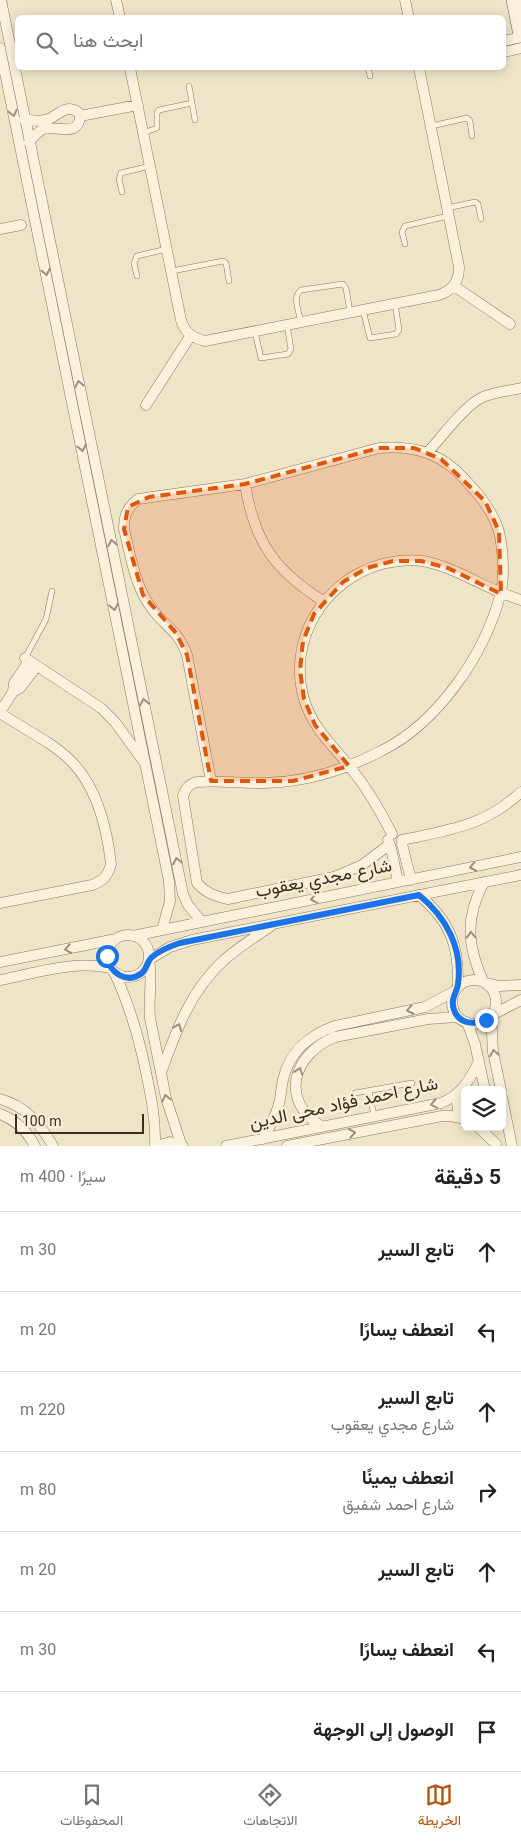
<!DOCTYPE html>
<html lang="ar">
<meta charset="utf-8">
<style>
:root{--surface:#fff;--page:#f2f2f2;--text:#222;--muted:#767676;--line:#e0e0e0;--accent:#b45309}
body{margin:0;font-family:Georgia,Vazirmatn,serif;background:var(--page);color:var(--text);direction:rtl}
.controls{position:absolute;right:15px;bottom:15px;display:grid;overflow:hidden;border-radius:8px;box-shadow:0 2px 12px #0003}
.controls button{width:45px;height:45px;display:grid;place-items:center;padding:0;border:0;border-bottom:1px solid var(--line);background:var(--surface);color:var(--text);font:25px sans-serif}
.scale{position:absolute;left:15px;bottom:12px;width:129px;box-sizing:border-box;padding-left:5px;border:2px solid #3d2e20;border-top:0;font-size:14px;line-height:18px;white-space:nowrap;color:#3d2e20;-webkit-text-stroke:4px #f7eed8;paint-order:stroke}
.stop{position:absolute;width:15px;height:15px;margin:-11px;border:4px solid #1a73e8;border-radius:50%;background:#fff}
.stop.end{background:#1a73e8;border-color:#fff;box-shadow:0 1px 5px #0008}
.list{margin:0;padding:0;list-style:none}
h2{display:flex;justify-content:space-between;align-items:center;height:65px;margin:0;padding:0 20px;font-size:21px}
h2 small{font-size:16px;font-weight:400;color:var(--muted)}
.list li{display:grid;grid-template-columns:32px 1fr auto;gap:15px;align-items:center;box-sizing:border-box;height:80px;padding:0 20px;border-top:1px solid var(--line)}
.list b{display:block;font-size:19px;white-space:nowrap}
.list p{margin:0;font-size:16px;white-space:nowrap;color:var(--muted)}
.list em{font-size:16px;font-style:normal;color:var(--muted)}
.icon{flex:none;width:28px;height:28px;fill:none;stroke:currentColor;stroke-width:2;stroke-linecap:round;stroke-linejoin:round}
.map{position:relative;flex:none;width:521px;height:1146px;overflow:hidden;direction:ltr}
.search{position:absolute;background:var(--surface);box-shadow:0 2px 12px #0003;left:15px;right:15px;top:15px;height:55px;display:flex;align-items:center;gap:12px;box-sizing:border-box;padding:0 18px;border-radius:8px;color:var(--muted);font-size:19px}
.sheet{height:625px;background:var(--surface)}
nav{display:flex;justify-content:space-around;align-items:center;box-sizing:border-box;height:70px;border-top:1px solid var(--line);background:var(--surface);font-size:14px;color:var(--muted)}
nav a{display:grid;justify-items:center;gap:2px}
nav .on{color:var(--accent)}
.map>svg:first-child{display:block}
</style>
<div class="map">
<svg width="521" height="1146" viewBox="0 0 521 1146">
<rect width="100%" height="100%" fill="#f0e4c8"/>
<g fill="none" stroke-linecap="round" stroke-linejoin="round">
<defs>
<path id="lane" d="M368,68L370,76
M189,86L195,120
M431,126L467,118L470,121L472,136
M143,133L157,128V113L159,110L192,103
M122,192L119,179L121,173L150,166
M447,208L475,202L478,204L481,219
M405,244L402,232L405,226L448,216
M172,271L223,261L226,263L229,281
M137,276L134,263L137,256L167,249
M363,310L370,338L396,334L399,330L395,303
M301,322C299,312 292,297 301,290L343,284L346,288L350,312
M255,332L261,358L288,354L291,349L287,325
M25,658L46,619L52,591
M369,1091L374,1116
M355,1093L412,1083"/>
<path id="street" d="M1,0L183,894L188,905L201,921
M116,0L120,18
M405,0L409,18
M504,41L521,37
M0,48L169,881L170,901L162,930
M504,52L521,48
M130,68L181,320C185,333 193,338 205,341L439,295C453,290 459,282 459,267L419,68
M80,116L138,105
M24,119C33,121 41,122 49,119C60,114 65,104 78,112L80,116
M29,142C33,137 38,131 44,129C57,125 79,138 80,116
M0,229L21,225
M454,286L510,324
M146,405L191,335
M428,452C441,438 466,404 483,397C495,392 509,391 521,388
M245,484C254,541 274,570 323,601
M25,658L101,708L115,722L144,762
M13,692L20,688L37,666
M0,712L13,692L14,683L29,661
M0,713C22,728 52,742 71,761C97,787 107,828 111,864C108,876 103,881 92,885L0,903
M211,781L187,655C177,628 164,627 150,606C135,585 130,554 124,529C124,515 127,508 138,499L245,484L379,448C417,445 444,454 469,484C481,497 494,513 499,532C503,548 505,579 500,596C484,655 438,723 381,751C345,770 306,782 265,783C242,784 220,780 197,782C189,784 186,788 183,796L197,883C206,893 214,896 228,899L334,877L362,865L389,845
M392,834C380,810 367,788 350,767C332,745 312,727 304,699C287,640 324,580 382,564C395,561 410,559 423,561C458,568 487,590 521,600
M388,840L391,848L398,882
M402,840C449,830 485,826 521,792
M402,844L411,880
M419,895C451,922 459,946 458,986
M107 956a21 21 0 1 1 42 0a21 21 0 1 1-42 0Z
M133,936L521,857
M150,959L170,947L192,940L521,875
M149,960C153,980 148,999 150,1018L166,1098L181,1144
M0,962L116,939
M114,972C128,1001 137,1031 144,1063C150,1091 156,1117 155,1146
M0,980C36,973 74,960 111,968
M452 1002a22 22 0 1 1 44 0a22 22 0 1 1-44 0Z
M483,981C467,945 465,918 484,882
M487,983L499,986L521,985
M491,1015L493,1052L501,1090
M492,1015L521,1000
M467,1022L475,1044L485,1090
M161,1073C176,1031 190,991 224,960C239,947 255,937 271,926
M456,1095L459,1117
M502,1097L512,1146
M0,1099C26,1106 40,1124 53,1146
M0,1114C16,1120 27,1131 35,1146
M321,1126C279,1100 293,1054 335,1037L428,1019L458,1017
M478,1127L496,1144
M263,1139C269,1128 275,1118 278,1107C281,1098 281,1089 283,1080C289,1052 310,1035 335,1026L425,1007L455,991
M157,1146L170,1142L183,1146
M226,1146L441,1103C461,1095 470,1080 479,1061
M287,1146L442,1116H451L465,1119"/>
<path id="secondary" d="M514,0L521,35"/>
</defs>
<!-- lane casing -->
<use href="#lane" stroke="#8d765c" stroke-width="6"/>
<!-- street casing -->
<use href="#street" stroke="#8d765c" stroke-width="11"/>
<!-- secondary casing -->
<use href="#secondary" stroke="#6f573f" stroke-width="16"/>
<!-- lane -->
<use href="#lane" stroke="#faf1dc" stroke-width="5"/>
<!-- street -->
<use href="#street" stroke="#faf1dc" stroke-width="10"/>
<!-- secondary -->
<use href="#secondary" stroke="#faf1dc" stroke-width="15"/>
</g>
<!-- one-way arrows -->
<defs><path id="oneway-chevron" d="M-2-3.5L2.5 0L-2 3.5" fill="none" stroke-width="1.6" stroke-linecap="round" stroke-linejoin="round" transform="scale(1.25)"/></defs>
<g stroke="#9c907e">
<use href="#oneway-chevron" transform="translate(13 113) rotate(78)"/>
<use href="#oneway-chevron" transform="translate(46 272) rotate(78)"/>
<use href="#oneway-chevron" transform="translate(79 384) rotate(-102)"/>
<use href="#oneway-chevron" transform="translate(82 448) rotate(78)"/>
<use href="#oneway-chevron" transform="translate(112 543) rotate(-101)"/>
<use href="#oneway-chevron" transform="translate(114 607) rotate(79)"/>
<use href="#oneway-chevron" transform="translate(144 702) rotate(-101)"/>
<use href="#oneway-chevron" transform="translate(177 861) rotate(-101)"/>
<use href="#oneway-chevron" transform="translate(473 867) rotate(168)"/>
<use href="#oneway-chevron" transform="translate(314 899) rotate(169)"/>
<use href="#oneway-chevron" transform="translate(471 935) rotate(-92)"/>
<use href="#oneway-chevron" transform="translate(68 949) rotate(169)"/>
<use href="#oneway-chevron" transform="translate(410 1010) rotate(168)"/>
<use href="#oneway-chevron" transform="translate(178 1027) rotate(-68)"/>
<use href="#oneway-chevron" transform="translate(494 1053) rotate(-99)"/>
<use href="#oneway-chevron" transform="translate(299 1071) rotate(-70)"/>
<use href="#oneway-chevron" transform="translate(166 1098) rotate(-103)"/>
<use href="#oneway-chevron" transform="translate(434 1104) rotate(169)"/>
<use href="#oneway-chevron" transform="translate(352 1133) rotate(-11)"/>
</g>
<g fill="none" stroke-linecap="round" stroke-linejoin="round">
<!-- route -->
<path stroke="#1a73e8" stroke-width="6" d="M107,956C109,972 126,985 142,973C147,969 147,961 152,957C160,950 171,946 180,943L419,895C446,917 463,948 458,984C457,993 450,998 454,1010C459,1024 474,1025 486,1020"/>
</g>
<!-- marked area -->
<path fill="#df570d" fill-opacity="0.2" stroke="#df570d" stroke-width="4" stroke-dasharray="10 6" stroke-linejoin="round" d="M379,448H414L441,459L485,501L499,531L501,594L448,568L421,561H393L367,568L343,582L314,614L303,641L300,670L304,699L315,725L349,766L293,781H211L187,655L176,633L143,595L124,529L128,507L149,497L245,484Z"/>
<g text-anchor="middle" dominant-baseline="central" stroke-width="5" stroke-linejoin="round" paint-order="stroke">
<!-- street labels -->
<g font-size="18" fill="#3d2e20" stroke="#f7eed8">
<text transform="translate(324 880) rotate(-11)">شارع مجدي يعقوب</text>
<text transform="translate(344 1105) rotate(-12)">شارع احمد فؤاد محى الدين</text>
</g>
</g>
</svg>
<div class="controls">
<button><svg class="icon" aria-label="layers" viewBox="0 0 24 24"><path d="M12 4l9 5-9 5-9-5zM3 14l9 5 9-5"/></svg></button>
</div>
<div class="scale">100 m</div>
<div class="stop" style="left:107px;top:956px"></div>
<div class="stop end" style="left:486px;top:1020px"></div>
<div class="search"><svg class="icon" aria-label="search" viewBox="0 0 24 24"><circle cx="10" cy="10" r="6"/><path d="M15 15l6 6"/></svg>ابحث هنا</div>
</div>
<section class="sheet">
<h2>5 دقيقة<small>سيرًا · 400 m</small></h2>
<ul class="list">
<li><svg class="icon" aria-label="ahead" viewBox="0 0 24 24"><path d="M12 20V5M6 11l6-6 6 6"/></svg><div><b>تابع السير</b></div><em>30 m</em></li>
<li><svg class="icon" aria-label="left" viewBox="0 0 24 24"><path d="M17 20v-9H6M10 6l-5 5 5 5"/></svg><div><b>انعطف يسارًا</b></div><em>20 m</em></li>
<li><svg class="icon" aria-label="ahead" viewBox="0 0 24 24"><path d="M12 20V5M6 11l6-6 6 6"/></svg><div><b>تابع السير</b><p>شارع مجدي يعقوب</p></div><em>220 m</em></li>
<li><svg class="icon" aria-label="right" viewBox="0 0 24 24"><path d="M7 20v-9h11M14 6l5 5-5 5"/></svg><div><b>انعطف يمينًا</b><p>شارع احمد شفيق</p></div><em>80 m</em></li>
<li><svg class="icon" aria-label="ahead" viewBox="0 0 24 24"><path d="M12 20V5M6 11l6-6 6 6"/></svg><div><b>تابع السير</b></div><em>20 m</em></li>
<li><svg class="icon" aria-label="left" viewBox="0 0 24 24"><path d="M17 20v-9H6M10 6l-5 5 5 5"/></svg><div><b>انعطف يسارًا</b></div><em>30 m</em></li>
<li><svg class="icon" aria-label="arrive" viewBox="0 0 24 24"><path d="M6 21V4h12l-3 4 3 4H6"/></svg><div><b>الوصول إلى الوجهة</b></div></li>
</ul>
</section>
<nav>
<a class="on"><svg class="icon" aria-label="map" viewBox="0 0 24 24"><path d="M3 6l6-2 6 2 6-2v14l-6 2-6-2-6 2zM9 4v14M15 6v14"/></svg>الخريطة</a>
<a><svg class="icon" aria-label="directions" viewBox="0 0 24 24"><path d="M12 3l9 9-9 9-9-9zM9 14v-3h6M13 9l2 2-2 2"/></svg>الاتجاهات</a>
<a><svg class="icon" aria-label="saved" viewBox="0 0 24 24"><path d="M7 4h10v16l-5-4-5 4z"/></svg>المحفوظات</a>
</nav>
